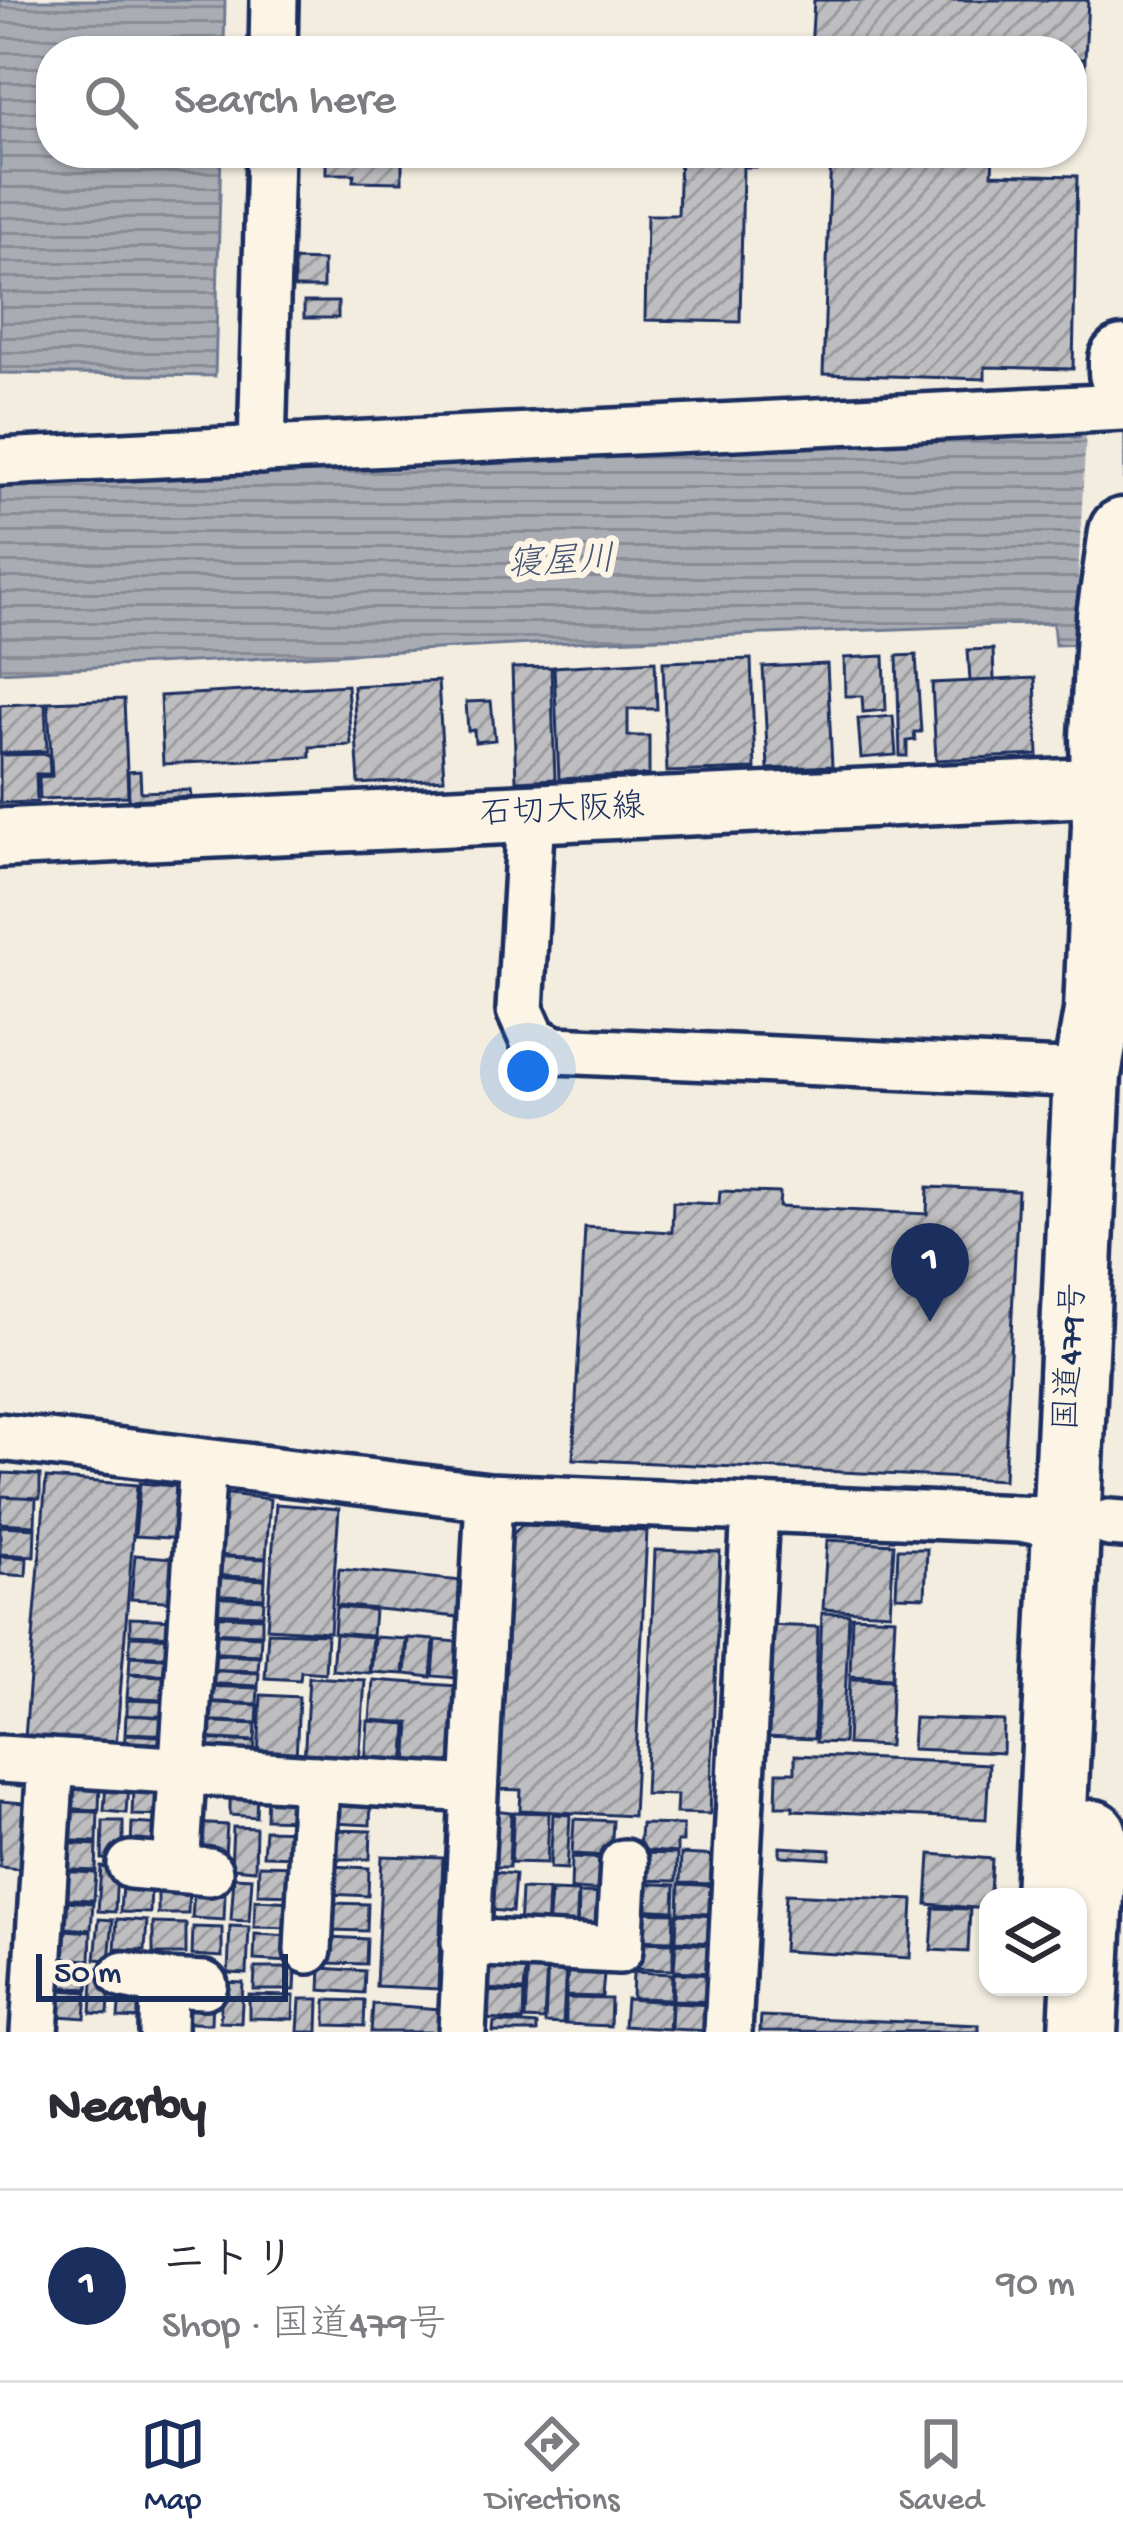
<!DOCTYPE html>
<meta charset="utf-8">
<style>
:root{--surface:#fff;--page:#f7f7f7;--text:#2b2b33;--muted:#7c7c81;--line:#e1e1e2;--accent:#1b2f5e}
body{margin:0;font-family:"Gochi Hand","Klee One",sans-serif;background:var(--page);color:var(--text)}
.controls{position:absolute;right:36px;bottom:36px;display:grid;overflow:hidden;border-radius:24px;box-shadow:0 3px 9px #0004}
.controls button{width:108px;height:108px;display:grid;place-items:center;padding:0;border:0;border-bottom:3px solid var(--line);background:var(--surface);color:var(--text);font:60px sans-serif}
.scale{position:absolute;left:36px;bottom:30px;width:252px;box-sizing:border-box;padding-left:12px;border:6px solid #1b2f5e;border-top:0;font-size:33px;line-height:42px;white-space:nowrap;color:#1b2f5e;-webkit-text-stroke:9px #fcf5e5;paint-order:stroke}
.you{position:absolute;left:528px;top:1071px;width:42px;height:42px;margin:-30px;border:9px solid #fff;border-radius:50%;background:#1a73e8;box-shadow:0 0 0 18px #1a73e833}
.badge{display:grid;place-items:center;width:78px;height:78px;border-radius:50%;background:var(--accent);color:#fff;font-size:39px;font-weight:700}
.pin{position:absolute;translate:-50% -99px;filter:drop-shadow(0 3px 6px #0008)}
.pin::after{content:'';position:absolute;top:63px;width:42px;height:36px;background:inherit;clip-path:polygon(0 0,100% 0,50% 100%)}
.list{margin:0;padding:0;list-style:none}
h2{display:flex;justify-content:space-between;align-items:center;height:156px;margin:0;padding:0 48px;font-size:51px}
h2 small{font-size:39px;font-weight:400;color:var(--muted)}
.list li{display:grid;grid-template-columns:78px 1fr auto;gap:36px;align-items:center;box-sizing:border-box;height:192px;padding:0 48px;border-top:3px solid var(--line)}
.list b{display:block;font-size:45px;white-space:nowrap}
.list p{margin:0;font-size:39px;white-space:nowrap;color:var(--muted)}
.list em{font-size:39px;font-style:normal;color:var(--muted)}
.icon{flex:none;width:66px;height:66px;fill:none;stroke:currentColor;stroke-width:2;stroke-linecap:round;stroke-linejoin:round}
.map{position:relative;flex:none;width:1123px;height:2032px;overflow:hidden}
.search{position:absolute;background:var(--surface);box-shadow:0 3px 9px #0004;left:36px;right:36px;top:36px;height:132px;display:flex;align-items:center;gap:30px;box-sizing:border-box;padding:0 42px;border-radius:48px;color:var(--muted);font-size:45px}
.sheet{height:348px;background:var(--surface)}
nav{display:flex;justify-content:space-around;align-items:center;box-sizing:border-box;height:168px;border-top:3px solid var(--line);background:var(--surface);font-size:33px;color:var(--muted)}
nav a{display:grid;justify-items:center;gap:6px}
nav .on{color:var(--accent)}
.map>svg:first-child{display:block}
</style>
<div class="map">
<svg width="1123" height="2032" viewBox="0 0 1123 2032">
<defs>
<pattern id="water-rules" width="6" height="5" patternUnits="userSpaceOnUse" patternTransform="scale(3)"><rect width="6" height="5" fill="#a9acb3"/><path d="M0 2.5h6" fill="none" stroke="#898c95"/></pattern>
<pattern id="building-hatch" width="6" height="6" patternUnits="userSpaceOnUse" patternTransform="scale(3)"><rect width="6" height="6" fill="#bebec0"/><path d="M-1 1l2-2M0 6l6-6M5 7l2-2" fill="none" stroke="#9a9b9f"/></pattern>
</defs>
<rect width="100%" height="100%" fill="#f3ede0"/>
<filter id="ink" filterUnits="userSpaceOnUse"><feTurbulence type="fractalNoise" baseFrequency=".00833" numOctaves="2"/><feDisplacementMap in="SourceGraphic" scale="24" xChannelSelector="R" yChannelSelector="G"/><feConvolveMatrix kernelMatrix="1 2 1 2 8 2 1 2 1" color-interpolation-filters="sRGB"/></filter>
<g filter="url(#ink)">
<!-- water -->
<path fill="url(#water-rules)" stroke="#707a91" stroke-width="3" d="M0,0H225L224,51H51V153H221L215,376L0,373Z
M1020,429L1079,438L1082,434L1123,432V643L1055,645L1053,623L610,640L0,672V479Z"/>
<!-- pier -->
<path fill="#f3ede0" d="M1123,430V649L1074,652L1086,432Z"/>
<!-- building -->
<path fill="url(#building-hatch)" stroke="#1b2f5e" stroke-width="3" d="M814,0H1088L1085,59H1072V51H811Z
M1072,59H1085L1084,94H1072Z
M680,153H756V167H743L740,322L645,320L647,215H678Z
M831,153H993L992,174L1077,176L1073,369L985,367V379L823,374Z
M326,157L402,158V182L353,181L354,174H326Z
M294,260L323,261V288H294Z
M304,302H338V318H304Z
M993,649L994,680L970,681L968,650Z
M916,655L921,732H914L915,740L907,741V756H900L897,656Z
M884,656L886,710L863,712L862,696H845L844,658Z
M751,659L755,769L667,772L663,662Z
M655,661L657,709H628V736H649V775L559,779L554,667Z
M827,664L832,766L768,769L763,667Z
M551,667L555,779L516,781L512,668Z
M1035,678L1038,755L936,760L932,683Z
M438,681L444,779L359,784L353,686Z
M347,685L351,745L310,747V757L163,764L160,696Z
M124,699L128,796L40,799L39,777L52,776L48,702Z
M491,701L495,740L475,742L474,730L468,731L466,702Z
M45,703L47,751L0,753V705Z
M893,716L896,755L861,758L858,719Z
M49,754L50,774H36L37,802L0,803V755Z
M140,771L141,792L190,790L191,797L129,800L128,772Z
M928,1187L1018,1191L1004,1480L573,1459L585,1227L672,1232L673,1202L719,1204L720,1191L780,1193L779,1207L927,1214Z
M3,1473L40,1475V1498L0,1496Z
M46,1478L137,1485L116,1746L25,1738Z
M140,1483L185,1487L187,1539L135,1536Z
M221,1493L270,1499L266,1558L210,1555Z
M2,1496L36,1498L35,1525L0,1523Z
M276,1504L339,1509L330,1632L267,1628Z
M522,1525L647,1531L633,1816L520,1810L521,1790L494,1789L507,1540Z
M0,1526L35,1528L34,1556L0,1554Z
M827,1540L894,1544L890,1613L823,1609Z
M898,1549H927L925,1597L896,1596Z
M655,1550L720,1552L710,1814L676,1813L677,1795L645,1794Z
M135,1555L185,1559L181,1602L131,1599Z
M0,1556L27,1558L26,1576L0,1574Z
M208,1556L266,1559L265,1578L207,1575Z
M339,1569L463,1581L459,1617L336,1605Z
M207,1577L265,1580L264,1598L207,1595Z
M206,1597L264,1600L263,1615L205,1613Z
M336,1607L374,1610L372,1636L334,1633Z
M822,1613L849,1614L843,1743L816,1742Z
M205,1615L262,1618V1634L204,1632Z
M852,1616L895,1618L892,1678L850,1676Z
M130,1618L177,1620V1636L130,1634Z
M767,1625L818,1627L814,1739L763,1737Z
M268,1632L327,1634L325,1673L301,1671L300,1680L265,1678Z
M203,1633L261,1636L260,1655L202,1652Z
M335,1634L372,1637L369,1673L332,1670Z
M130,1636L180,1638L179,1657L129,1655Z
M374,1637L406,1639L403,1674L371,1672Z
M408,1638L434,1640L431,1677L405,1674Z
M436,1640L459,1642L456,1678L433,1676Z
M202,1654L259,1657L258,1671L201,1669Z
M130,1656L179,1659L178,1675L129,1673Z
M201,1670L259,1673L258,1686L200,1683Z
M129,1674L178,1677L176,1701L127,1698Z
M309,1677L365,1680L359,1765L304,1761Z
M850,1679L892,1680L889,1746L847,1744Z
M373,1680L457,1686L452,1758L439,1770L407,1769L410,1723L370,1720Z
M200,1686L258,1688L257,1704L199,1701Z
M261,1695L299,1697L296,1759L258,1758Z
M127,1700L177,1702L176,1717L127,1715Z
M199,1702L258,1705L257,1723L198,1720Z
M126,1715L175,1718L174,1735L125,1733Z
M914,1718L1004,1721L1003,1753L912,1749Z
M198,1721L256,1724L255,1741L197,1738Z
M368,1721L407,1724L404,1768L365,1766Z
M125,1734L175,1737L174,1755L124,1752Z
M197,1739L255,1742L254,1758L196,1756Z
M795,1755L989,1764L986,1819L793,1810V1806H776L777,1772H795Z
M59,1781L100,1782L99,1810L59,1808Z
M106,1783L128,1784L126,1813L104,1811Z
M133,1788L165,1789L163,1816L132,1815Z
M230,1789L257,1790L256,1817L230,1815Z
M267,1793H301V1820L266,1819Z
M334,1794L371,1796L370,1825L333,1823Z
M0,1801L36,1804L29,1870L0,1867Z
M494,1810L511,1812L509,1867H496L491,1858Z
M57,1811L98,1812L97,1842L56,1840Z
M514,1812L549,1813L547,1863L511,1862Z
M553,1814L570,1815L567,1869L550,1868Z
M574,1819L613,1821L611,1856L572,1854Z
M103,1821H123V1860L102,1859Z
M132,1823L162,1825L161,1847L131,1845Z
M192,1823L227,1825L225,1856L191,1853Z
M641,1824L683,1825V1842H677V1853L639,1850Z
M233,1827L256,1828L255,1870L231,1868Z
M265,1830L301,1831L300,1857L263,1856Z
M333,1830L371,1831L370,1859H332Z
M56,1843L97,1845L96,1871L54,1869Z
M780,1847L830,1850V1859L780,1856Z
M639,1853L677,1854L676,1881L638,1880Z
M681,1854L719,1856L718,1884L680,1883Z
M930,1854L992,1859L990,1893L997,1894L988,1897V1909L927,1904Z
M382,1856L443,1858L438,1989L376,1986Z
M572,1857L611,1859L609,1891L571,1889Z
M259,1865L297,1866L296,1895L258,1894Z
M331,1866L369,1868L368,1896L330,1894Z
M101,1867L117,1868L115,1912L98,1911Z
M53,1871L96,1873L94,1900L52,1898Z
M494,1872L515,1874L512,1912L491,1910Z
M234,1877L252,1878L249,1921L231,1920Z
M637,1883L675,1885L674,1911L636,1909Z
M122,1884L151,1885L150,1913L120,1912Z
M679,1884L718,1886L716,1914L678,1913Z
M158,1888H189L188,1914H158Z
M521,1889L548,1890L546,1931L519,1930Z
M194,1891L225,1893L224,1920L192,1918Z
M551,1891L578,1892L576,1933L548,1931Z
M579,1893L607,1894L605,1934L578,1933Z
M786,1894L913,1900L910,1958L783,1951Z
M53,1900L93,1903L91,1930L51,1927Z
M255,1900L294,1902L293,1928L254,1927Z
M330,1903L368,1904L367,1931L329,1930Z
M934,1908L970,1909L968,1952L931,1950Z
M636,1912L674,1913L673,1941L635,1940Z
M677,1914L716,1916L715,1943L676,1941Z
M99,1919L113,1920L109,1960L95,1959Z
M117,1919L147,1921L145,1950L115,1949Z
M153,1923L186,1924V1954H153Z
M230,1926L249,1927L247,1974L228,1973Z
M193,1927L222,1928V1957L192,1955Z
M51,1929L91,1932L90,1960L48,1957Z
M255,1934L291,1936L290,1962L254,1960Z
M329,1937L367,1939L366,1964L327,1963Z
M633,1942L673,1943V1970L633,1969Z
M676,1943L714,1945L713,1973L674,1971Z
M48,1959L90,1962L88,1989L47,1986Z
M527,1959L524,1991L484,1989L485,1966Z
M548,1963L566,1964L563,2024L545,2023Z
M528,1964L547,1965L544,2020L525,2019Z
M568,1967L599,1968L604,1974L602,1997L566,1996Z
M94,1968L111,1969L108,2014L91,2013Z
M255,1968H296L295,1990H254Z
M321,1968L365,1971L364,1993L320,1990Z
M633,1972L672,1974L671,1999L632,1998Z
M674,1973L713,1975L712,2002L673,2000Z
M222,1982L243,1983L241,2023L220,2022Z
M47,1989L87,1992L85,2018L44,2015Z
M484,1991L524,1993L523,2021L483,2019Z
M120,1992L149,1994L148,2019L118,2018Z
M179,1995L212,1998L211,2024L177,2022Z
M249,1995L294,1996L293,2019L249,2018Z
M566,1998L611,1999L610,2026L566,2024Z
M300,1999H319L318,2032H298Z
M626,1999L671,2002L669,2029L624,2026Z
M326,2000L365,2001L364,2026L326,2025Z
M672,2003L713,2005L712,2031L671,2029Z
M373,2004L440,2009L438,2032H371Z
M761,2016L979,2025V2032L760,2031Z
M494,2022L537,2025V2032H493Z"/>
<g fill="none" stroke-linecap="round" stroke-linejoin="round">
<defs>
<path id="minor" d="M273,51L274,0
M262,450L270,153
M0,462L1123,407
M531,814L520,1010L533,1039L555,1050L1087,1074
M0,1437L489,1497L1065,1521
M1109,1523L1123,1524
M0,1759L472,1789
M131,1865L209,1872
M176,1868L203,1462
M465,1942L619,1950L624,1863
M308,1950L316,1779
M124,1975L164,1983L204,1985
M34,2032L51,1762
M163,2032L164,1983
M462,2032L489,1497
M728,2032L755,1509"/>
<path id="major" d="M0,838L1123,786"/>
<path id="highway" d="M1123,360V373
M1049,1897L1087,1074L1098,1012L1106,825L1104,737L1111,616L1123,532
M1083,2032L1093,1834"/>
</defs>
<!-- minor casing -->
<use href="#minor" stroke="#1b2f5e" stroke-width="54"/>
<!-- major casing -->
<use href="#major" stroke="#1b2f5e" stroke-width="66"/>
<!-- highway casing -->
<use href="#highway" stroke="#1b2f5e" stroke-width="75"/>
<!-- minor -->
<use href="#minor" stroke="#fcf5e5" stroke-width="45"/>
<!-- major -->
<use href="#major" stroke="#fcf5e5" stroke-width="57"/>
<!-- highway -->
<use href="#highway" stroke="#fcf5e5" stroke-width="66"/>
</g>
</g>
<g text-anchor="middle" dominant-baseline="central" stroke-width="12" stroke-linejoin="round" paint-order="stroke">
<!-- street labels -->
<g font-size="33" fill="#1b2f5e" stroke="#fcf5e5">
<text transform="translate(562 813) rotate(-3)">石切大阪線</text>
<text transform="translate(1073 1357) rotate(-87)">国道479号</text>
</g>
<!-- water labels -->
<g font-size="36" font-style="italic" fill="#465478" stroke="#fcf5e5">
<text transform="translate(561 565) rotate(-3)">寝屋川</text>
</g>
</g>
</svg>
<div class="controls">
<button><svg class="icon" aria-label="layers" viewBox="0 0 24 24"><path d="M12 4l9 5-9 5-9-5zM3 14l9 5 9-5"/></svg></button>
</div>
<div class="scale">50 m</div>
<div class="you"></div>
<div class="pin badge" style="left:930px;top:1322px">1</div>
<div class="search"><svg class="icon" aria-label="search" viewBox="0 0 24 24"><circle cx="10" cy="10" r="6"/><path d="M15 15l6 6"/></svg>Search here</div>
</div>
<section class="sheet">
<h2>Nearby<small></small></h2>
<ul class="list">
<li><span class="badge">1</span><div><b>ニトリ</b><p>Shop · 国道479号</p></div><em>90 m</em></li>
</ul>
</section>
<nav>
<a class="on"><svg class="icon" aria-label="map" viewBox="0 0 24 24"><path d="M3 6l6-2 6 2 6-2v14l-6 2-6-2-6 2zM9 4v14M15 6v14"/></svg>Map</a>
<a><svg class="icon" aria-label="directions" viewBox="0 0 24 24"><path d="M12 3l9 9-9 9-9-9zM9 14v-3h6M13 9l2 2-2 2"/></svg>Directions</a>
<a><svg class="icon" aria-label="saved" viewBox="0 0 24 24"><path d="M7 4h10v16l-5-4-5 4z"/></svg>Saved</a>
</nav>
